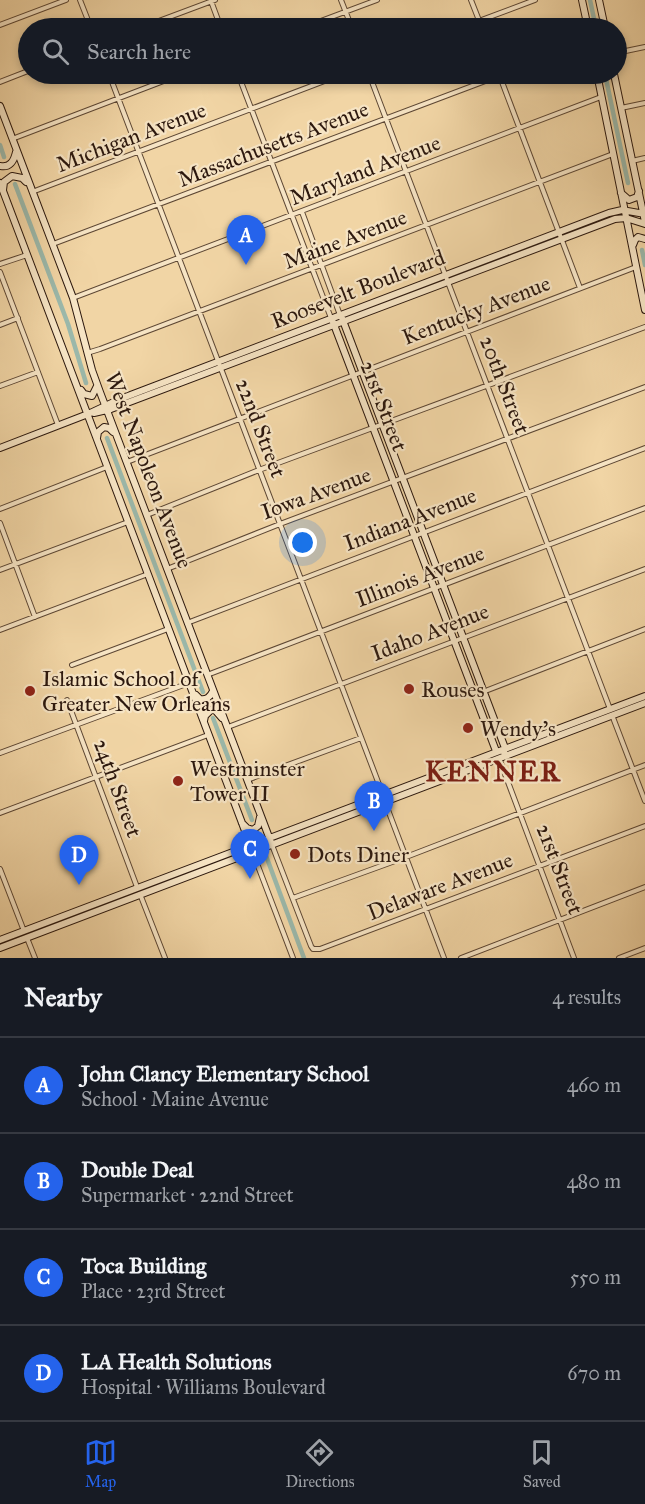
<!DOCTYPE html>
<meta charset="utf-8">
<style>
:root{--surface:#171b24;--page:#242831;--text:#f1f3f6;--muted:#9ea1a6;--line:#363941;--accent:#2563eb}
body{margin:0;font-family:"IM FELL Great Primer",serif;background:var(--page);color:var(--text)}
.you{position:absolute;left:303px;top:543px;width:21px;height:21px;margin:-15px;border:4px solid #fff;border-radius:50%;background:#1a73e8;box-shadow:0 0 0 9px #1a73e833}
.badge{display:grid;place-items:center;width:39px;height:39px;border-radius:50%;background:var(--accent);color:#fff;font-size:20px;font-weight:700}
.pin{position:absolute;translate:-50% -50px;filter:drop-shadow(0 2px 3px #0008)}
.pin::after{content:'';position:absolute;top:32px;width:21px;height:18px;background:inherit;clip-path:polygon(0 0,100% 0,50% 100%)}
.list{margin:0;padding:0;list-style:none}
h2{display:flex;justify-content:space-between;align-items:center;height:78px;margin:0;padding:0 24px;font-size:26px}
h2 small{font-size:20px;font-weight:400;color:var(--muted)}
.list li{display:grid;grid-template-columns:39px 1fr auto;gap:18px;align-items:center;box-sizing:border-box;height:96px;padding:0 24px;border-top:2px solid var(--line)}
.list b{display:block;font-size:22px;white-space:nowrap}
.list p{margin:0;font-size:20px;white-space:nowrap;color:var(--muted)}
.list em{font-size:20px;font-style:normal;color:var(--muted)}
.icon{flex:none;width:33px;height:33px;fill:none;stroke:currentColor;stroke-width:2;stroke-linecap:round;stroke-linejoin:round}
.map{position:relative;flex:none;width:645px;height:958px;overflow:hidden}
.search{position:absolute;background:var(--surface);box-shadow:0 3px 9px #0003;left:18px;right:18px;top:18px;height:66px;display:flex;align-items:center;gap:15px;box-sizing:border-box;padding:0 21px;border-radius:33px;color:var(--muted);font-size:22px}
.sheet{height:462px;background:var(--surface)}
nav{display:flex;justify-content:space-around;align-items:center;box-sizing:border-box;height:84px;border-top:2px solid var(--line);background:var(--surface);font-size:16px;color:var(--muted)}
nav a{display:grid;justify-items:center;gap:3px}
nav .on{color:var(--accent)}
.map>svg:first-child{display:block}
</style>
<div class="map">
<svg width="645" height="958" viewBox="0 0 645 958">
<rect width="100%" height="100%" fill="#f1d5a5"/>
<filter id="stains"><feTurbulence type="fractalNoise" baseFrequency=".00333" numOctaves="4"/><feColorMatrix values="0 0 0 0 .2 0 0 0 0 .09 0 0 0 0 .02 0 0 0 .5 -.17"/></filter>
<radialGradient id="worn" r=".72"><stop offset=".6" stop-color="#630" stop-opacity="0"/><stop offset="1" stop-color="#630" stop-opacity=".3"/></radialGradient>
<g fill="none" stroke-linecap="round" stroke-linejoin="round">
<!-- canal -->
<path stroke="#9bb8aa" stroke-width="4.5" d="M590,0L596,28
M605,74L628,183
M0,145L4,157
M15,184L68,324L86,383
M642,250L645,265
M107,438L203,692
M213,718L252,820
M265,853L304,958"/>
<defs>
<path id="street" d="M80,0L91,28
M341,0L352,28
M471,0L482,28
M211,1L221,28
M0,25L66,0
M140,28L215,0
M302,28L377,0
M460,28L535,0
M616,53L645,47
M109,74L383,795
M238,74L331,318
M369,74L610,709
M499,74L580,288
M0,82L28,71
M621,108L645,103
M12,139L182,74
M632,161L645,158
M32,192L343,74
M302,212L340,315
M53,244L504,74
M0,264L27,255
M0,272L58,425
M73,298L601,97
M0,325L18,318
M87,353L100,349L613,154
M0,386L38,372
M127,462L636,267
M0,509L107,467
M147,515L259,470L645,327
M0,523L35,617
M167,569L280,524L645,387
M0,570L128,522
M187,623L645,448
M0,630L148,574
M72,665L168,629
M207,675L645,508
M475,695L645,629
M67,700L137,887
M612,715L645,801
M228,727L645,569
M0,753L189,683
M499,758L574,958
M247,780L361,738
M385,802L444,958
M0,813L208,735
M272,845L311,946L313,949H320L645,826
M253,853L293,958
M0,869L24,931
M140,894L165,958
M293,898L406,857L645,765
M27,938L35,958
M461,958L645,887
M619,958L645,948"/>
<path id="secondary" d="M582,0L588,28
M599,0L605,28
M597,74L645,310
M614,74L645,222
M0,106L73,298L92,370L100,392L272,845
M0,166C10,168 14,161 16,152
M0,183L253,852
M3,190L4,182L12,176L22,178L26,182
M621,193L629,200L637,197L639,191
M633,245L635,240L638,237L645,239
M342,318L505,748L504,752
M333,322L496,751
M81,390L84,394L92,396L97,386
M94,413L111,409L615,219L626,218L645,224
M97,438L98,432L104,427L109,428L113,432
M0,448L88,414L120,399L609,213L622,210L645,214
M196,695L200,699C207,700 210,697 213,691
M204,721L205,716L211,710H215L222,718
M242,823L247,828L253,830L258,826L260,817
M0,940L645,696
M0,948L645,703"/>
</defs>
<!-- street casing -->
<use href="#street" stroke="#5d4734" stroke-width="6"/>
<!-- secondary casing -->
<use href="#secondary" stroke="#2c180e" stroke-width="8"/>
<!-- street -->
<use href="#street" stroke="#f6e4c4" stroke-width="4"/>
<!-- secondary -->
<use href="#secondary" stroke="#f6e4c4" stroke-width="6"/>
</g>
<!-- markers -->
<g fill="#8f2418" stroke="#f6e4c4" stroke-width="2">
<circle cx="409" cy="689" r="6"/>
<circle cx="30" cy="691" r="6"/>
<circle cx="468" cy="728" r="6"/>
<circle cx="178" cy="781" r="6"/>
<circle cx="295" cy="854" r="6"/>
</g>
<g text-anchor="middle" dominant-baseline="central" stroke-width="4.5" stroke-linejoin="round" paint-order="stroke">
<!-- street labels -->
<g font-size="22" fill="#2c180e" stroke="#f6e4c4">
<text transform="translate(131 137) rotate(-21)">Michigan Avenue</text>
<text transform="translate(273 144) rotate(-21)">Massachusetts Avenue</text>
<text transform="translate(365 170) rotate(-21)">Maryland Avenue</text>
<text transform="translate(345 239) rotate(-21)">Maine Avenue</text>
<text transform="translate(358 289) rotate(-21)">Roosevelt Boulevard</text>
<text transform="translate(476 310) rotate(-21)">Kentucky Avenue</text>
<text transform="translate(505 385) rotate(69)">20th Street</text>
<text transform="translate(384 406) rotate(69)">21st Street</text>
<text transform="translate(261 428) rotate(69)">22nd Street</text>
<text transform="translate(149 470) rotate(69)">West Napoleon Avenue</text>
<text transform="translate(316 493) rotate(-20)">Iowa Avenue</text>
<text transform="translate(410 519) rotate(-21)">Indiana Avenue</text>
<text transform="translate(420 576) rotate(-21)">Illinois Avenue</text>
<text transform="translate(430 632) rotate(-21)">Idaho Avenue</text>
<text transform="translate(118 788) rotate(70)">24th Street</text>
<text transform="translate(560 869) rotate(69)">21st Street</text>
<text transform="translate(440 886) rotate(-21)">Delaware Avenue</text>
</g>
<!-- poi labels -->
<g font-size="22" fill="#2c180e" stroke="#f6e4c4" text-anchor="start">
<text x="42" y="678">Islamic School of<tspan x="42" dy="25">Greater New Orleans</tspan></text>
<text x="421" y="689">Rouses</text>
<text x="480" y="728">Wendy's</text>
<text x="190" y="768">Westminster<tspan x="190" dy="25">Tower II</tspan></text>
<text x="307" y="854">Dots Diner</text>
</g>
<!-- district labels -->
<g font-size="28" font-weight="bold" letter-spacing="1.5" fill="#7a1f14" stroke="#f6e4c4">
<text x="493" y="771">KENNER</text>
</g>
</g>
<rect width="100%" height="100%" filter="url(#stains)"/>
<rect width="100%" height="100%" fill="url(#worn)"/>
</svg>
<div class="you"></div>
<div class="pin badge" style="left:246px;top:265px">A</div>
<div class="pin badge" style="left:374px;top:831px">B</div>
<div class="pin badge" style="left:250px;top:879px">C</div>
<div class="pin badge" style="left:79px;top:885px">D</div>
<div class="search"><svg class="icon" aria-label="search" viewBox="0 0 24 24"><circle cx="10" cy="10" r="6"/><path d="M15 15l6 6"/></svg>Search here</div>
</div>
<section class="sheet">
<h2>Nearby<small>4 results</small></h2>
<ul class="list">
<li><span class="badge">A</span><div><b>John Clancy Elementary School</b><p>School · Maine Avenue</p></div><em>460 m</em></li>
<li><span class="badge">B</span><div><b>Double Deal</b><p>Supermarket · 22nd Street</p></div><em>480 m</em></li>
<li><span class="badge">C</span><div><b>Toca Building</b><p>Place · 23rd Street</p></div><em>550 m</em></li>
<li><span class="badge">D</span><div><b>LA Health Solutions</b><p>Hospital · Williams Boulevard</p></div><em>670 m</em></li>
</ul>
</section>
<nav>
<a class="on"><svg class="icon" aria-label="map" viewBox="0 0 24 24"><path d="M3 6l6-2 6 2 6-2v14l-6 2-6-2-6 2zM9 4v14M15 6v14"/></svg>Map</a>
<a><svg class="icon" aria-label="directions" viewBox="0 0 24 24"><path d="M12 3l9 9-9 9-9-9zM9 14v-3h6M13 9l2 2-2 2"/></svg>Directions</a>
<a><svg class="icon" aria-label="saved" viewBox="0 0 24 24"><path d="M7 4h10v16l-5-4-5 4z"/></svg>Saved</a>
</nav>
